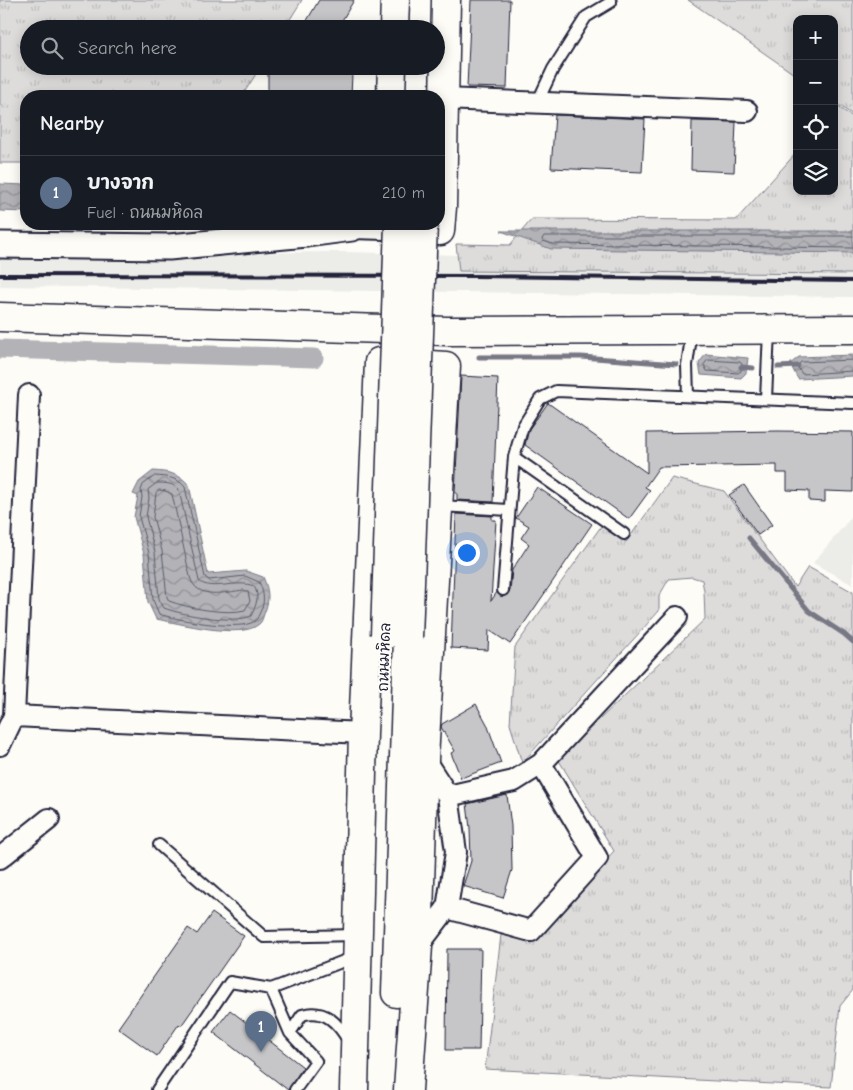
<!DOCTYPE html>
<meta charset="utf-8">
<style>
:root{--surface:#171b24;--page:#20242c;--text:#f1f3f6;--muted:#9ea1a6;--line:#363941;--accent:#c8321e}
body{margin:0;font-family:"Comic Neue","Playpen Sans Thai",sans-serif;background:var(--page);color:var(--text)}
.controls{position:absolute;right:15px;top:15px;display:grid;overflow:hidden;border-radius:10px;box-shadow:0 2px 12px #0003}
.controls button{width:45px;height:45px;display:grid;place-items:center;padding:0;border:0;border-bottom:1px solid var(--line);background:var(--surface);color:var(--text);font:25px sans-serif}
.you{position:absolute;left:466px;top:552px;width:18px;height:18px;margin:-12px;border:4px solid #fff;border-radius:50%;background:#1a73e8;box-shadow:0 0 0 8px #1a73e833}
.badge{display:grid;place-items:center;width:32px;height:32px;border-radius:50%;background:var(--accent);color:#fff;font-size:16px;font-weight:700}
.pin{position:absolute;translate:-50% -41px;filter:drop-shadow(0 1px 2px #0008)}
.pin::after{content:'';position:absolute;top:26px;width:18px;height:15px;background:inherit;clip-path:polygon(0 0,100% 0,50% 100%)}
.list{margin:0;padding:0;list-style:none}
h2{display:flex;justify-content:space-between;align-items:center;height:65px;margin:0;padding:0 20px;font-size:21px}
h2 small{font-size:16px;font-weight:400;color:var(--muted)}
.list li{display:grid;grid-template-columns:32px 1fr auto;gap:15px;align-items:center;box-sizing:border-box;height:75px;padding:0 20px;border-top:1px solid var(--line)}
.list b{display:block;font-size:19px;white-space:nowrap}
.list p{margin:0;font-size:16px;white-space:nowrap;color:var(--muted)}
.list em{font-size:16px;font-style:normal;color:var(--muted)}
.icon{flex:none;width:28px;height:28px;fill:none;stroke:currentColor;stroke-width:2;stroke-linecap:round;stroke-linejoin:round}
.map{position:relative;flex:none;width:853px;height:1090px;overflow:hidden}
.search{position:absolute;background:var(--surface);box-shadow:0 2px 12px #0003;left:20px;top:20px;width:425px;height:55px;display:flex;align-items:center;gap:12px;box-sizing:border-box;padding:0 18px;border-radius:28px;color:var(--muted);font-size:19px}
.panel{position:absolute;background:var(--surface);box-shadow:0 2px 12px #0003;left:20px;top:90px;width:425px;height:140px;border-radius:20px}
.map>svg:first-child{display:block}
</style>
<div class="map">
<svg width="853" height="1090" viewBox="0 0 853 1090">
<defs>
<pattern id="grass-tufts" width="24" height="20" patternUnits="userSpaceOnUse" patternTransform="scale(1.25)"><rect width="24" height="20" fill="#dddcdb"/><path d="M3 7l-1-3M5 7V3M7 7l1-3M15 17l-1-3M17 17v-4M19 17l1-3" fill="none" stroke="#bdbcbd"/></pattern>
<pattern id="water-waves" width="16" height="10" patternUnits="userSpaceOnUse" patternTransform="scale(1.25)"><rect width="16" height="10" fill="#b2b2b7"/><path d="M0 5q4-4 8 0t8 0" fill="none" stroke="#909096"/></pattern>
</defs>
<rect width="100%" height="100%" fill="#fdfcf7"/>
<filter id="ink" filterUnits="userSpaceOnUse"><feTurbulence type="fractalNoise" baseFrequency=".02" numOctaves="2"/><feDisplacementMap in="SourceGraphic" scale="10" xChannelSelector="R" yChannelSelector="G"/><feConvolveMatrix kernelMatrix="1 2 1 2 8 2 1 2 1" color-interpolation-filters="sRGB"/></filter>
<g filter="url(#ink)">
<!-- built -->
<path fill="#ecece9" d="M344,252L853,265V297L0,286V255Z
M853,515V585L813,563Z"/>
<!-- grass -->
<path fill="url(#grass-tufts)" stroke="#807f8b" d="M0,0H302L284,29H29V66H261L242,96H26V163H0Z
M688,0H853V115L834,102V19H797V76Z
M838,107L853,117V274L459,271L456,244L510,245L532,219L736,220L797,152V191H834V110Z
M672,478L724,491L795,587L808,567L853,592V990L840,1006L831,1087L485,1069L501,935L534,936L614,851L558,759L705,619L704,591L702,580L692,577L669,579L659,596V611L522,763L510,724L515,647L602,525L626,542Z"/>
<!-- water -->
<path fill="url(#water-waves)" stroke="#787885" d="M0,184L26,185V212L0,211Z
M501,231H853V253L551,249Z
M706,354L748,358L746,373L741,378L701,375L699,363Z
M853,355V376L798,379L790,364L799,357Z
M153,471C168,472 179,473 189,485L208,574L246,571L263,577C269,590 270,600 264,614C263,617 262,622 259,624C242,640 178,623 156,619L148,602L144,554L134,517L138,496L133,494L139,482Z"/>
<g fill="none" stroke-linecap="round" stroke-linejoin="round">
<!-- shore -->
<path stroke="#5c5c6d" stroke-width="1" d="M853,236H544L542,239L543,241L553,244L853,248
M708,360L740,362L742,364L741,371L738,373L707,371L704,365Z
M853,360L801,362L797,366L802,374L853,371
M155,476C167,477 177,477 185,487L205,577L209,580L245,576L259,582C263,590 265,599 262,608C259,613 258,621 251,623C234,630 177,620 159,614L153,600L149,553L139,517L142,497L141,490L143,485Z
M157,483C165,483 174,483 179,490L199,581C211,592 237,579 254,586C260,596 256,606 251,616C234,624 182,615 164,608L159,599L155,552L146,517L149,498L148,490Z
M159,490L166,491L172,494L190,577C197,601 225,592 244,590L248,592L250,601L245,610C227,615 187,608 169,601L167,597L162,551L153,517L156,493Z"/>
<!-- stream -->
<path stroke="#787885" stroke-width="5" d="M479,357H581L676,364
M741,367L753,368
M778,367L798,366
M749,538L809,611L844,634L853,642"/>
<!-- canal -->
<path stroke="#b2b2b7" stroke-width="19" d="M0,349L314,358"/>
</g>
<!-- building -->
<path fill="#c6c6c8" stroke="#22223b" d="M319,0H354L337,29H302Z
M471,0H510L507,88L467,87Z
M268,71L352,74L351,96H268Z
M555,115L645,119L642,172L551,168Z
M692,121L736,122L734,172L691,170Z
M461,376L498,378L493,502L457,500V493H455Z
M548,403L647,473V433L778,431L853,432V492L825,491V502L809,501V491L787,490V473H777V465L659,467L645,487L650,490L629,519L525,445L529,429Z
M744,485L772,525L758,535L729,495Z
M537,487L592,524L510,644L489,630L488,650L451,648L456,514L492,516V520H496L491,601L497,592L500,596H505L510,591L512,570L529,544L521,538L529,526L516,518Z
M476,704L487,724L501,763L461,778L451,753L455,751L441,727L442,724Z
M507,795L511,826L512,870L503,898L463,886L471,861L470,828L467,804Z
M212,913L244,936L181,1026L179,1024L157,1056L118,1028L188,928L197,934Z
M447,949H481L479,1050H446Z
M230,1010L303,1067L288,1090L213,1032Z"/>
<g fill="none" stroke-linecap="round" stroke-linejoin="round">
<defs>
<path id="service" d="M537,103L553,69L586,17L611,2
M688,396L687,365L692,331
M766,399L769,331
M514,457L523,426L540,399L556,391L853,403
M440,506L509,510
M503,590L514,457L624,534
M159,845L264,937L356,935
M271,989L357,956
M290,1033L302,1015C325,1008 338,1023 349,1042
M157,1090L230,982L271,989L290,1033L316,1061L295,1090"/>
<path id="minor" d="M443,99L747,111
M352,228L386,229
M14,716L363,733
M0,745L14,716L29,395
M448,796L514,781L541,764L677,617
M0,858L49,819
M447,908L531,931L597,858L541,764
M418,946L447,908L456,852L448,796L424,759"/>
<path id="tertiary" d="M0,245L169,247L307,234L352,228L358,224"/>
<path id="secondary" d="M394,29L395,0
M391,96L392,66
M439,207H442L446,0
M399,229L440,231L442,207
M0,317L447,331L853,329
M396,993L408,638
M354,1090L363,733L379,362L446,366L424,759L418,946L408,1090"/>
</defs>
<!-- service casing -->
<use href="#service" stroke="#22223b" stroke-width="14"/>
<!-- minor casing -->
<use href="#minor" stroke="#22223b" stroke-width="24"/>
<!-- tertiary casing -->
<use href="#tertiary" stroke="#22223b" stroke-width="29"/>
<!-- secondary casing -->
<use href="#secondary" stroke="#22223b" stroke-width="31"/>
<!-- service -->
<use href="#service" stroke="#fdfcf7" stroke-width="10"/>
<!-- minor -->
<use href="#minor" stroke="#fdfcf7" stroke-width="20"/>
<!-- tertiary -->
<use href="#tertiary" stroke="#fdfcf7" stroke-width="25"/>
<!-- secondary -->
<use href="#secondary" stroke="#fdfcf7" stroke-width="28"/>
<!-- rail -->
<path stroke="#22223b" stroke-width="4" d="M0,275L475,276L853,281"/>
<defs>
<path id="secondary-bridge" d="M385,635L399,224
M408,638L423,224"/>
</defs>
<!-- secondary-bridge casing -->
<use href="#secondary-bridge" stroke="#22223b" stroke-width="31" stroke-linecap="butt"/>
<!-- secondary-bridge -->
<use href="#secondary-bridge" stroke="#fdfcf7" stroke-width="28"/>
</g>
</g>
<g text-anchor="middle" dominant-baseline="central" stroke-width="4.5" stroke-linejoin="round" paint-order="stroke">
<!-- street labels -->
<g font-size="15" fill="#22223b" stroke="#fdfcf7">
<text transform="translate(384 657) rotate(-88)">ถนนมหิดล</text>
</g>
</g>
</svg>
<div class="controls">
<button>+</button>
<button>−</button>
<button><svg class="icon" aria-label="locate" viewBox="0 0 24 24"><circle cx="12" cy="12" r="6"/><path d="M12 2v4M12 18v4M2 12h4M18 12h4"/></svg></button>
<button><svg class="icon" aria-label="layers" viewBox="0 0 24 24"><path d="M12 4l9 5-9 5-9-5zM3 14l9 5 9-5"/></svg></button>
</div>
<div class="you"></div>
<div class="pin badge" style="left:261px;top:1052px;background:#5c6f8a">1</div>
<div class="search"><svg class="icon" aria-label="search" viewBox="0 0 24 24"><circle cx="10" cy="10" r="6"/><path d="M15 15l6 6"/></svg>Search here</div>
<section class="panel">
<h2>Nearby<small></small></h2>
<ul class="list">
<li><span class="badge" style="background:#5c6f8a">1</span><div><b>บางจาก</b><p>Fuel · ถนนมหิดล</p></div><em>210 m</em></li>
</ul>
</section>
</div>
